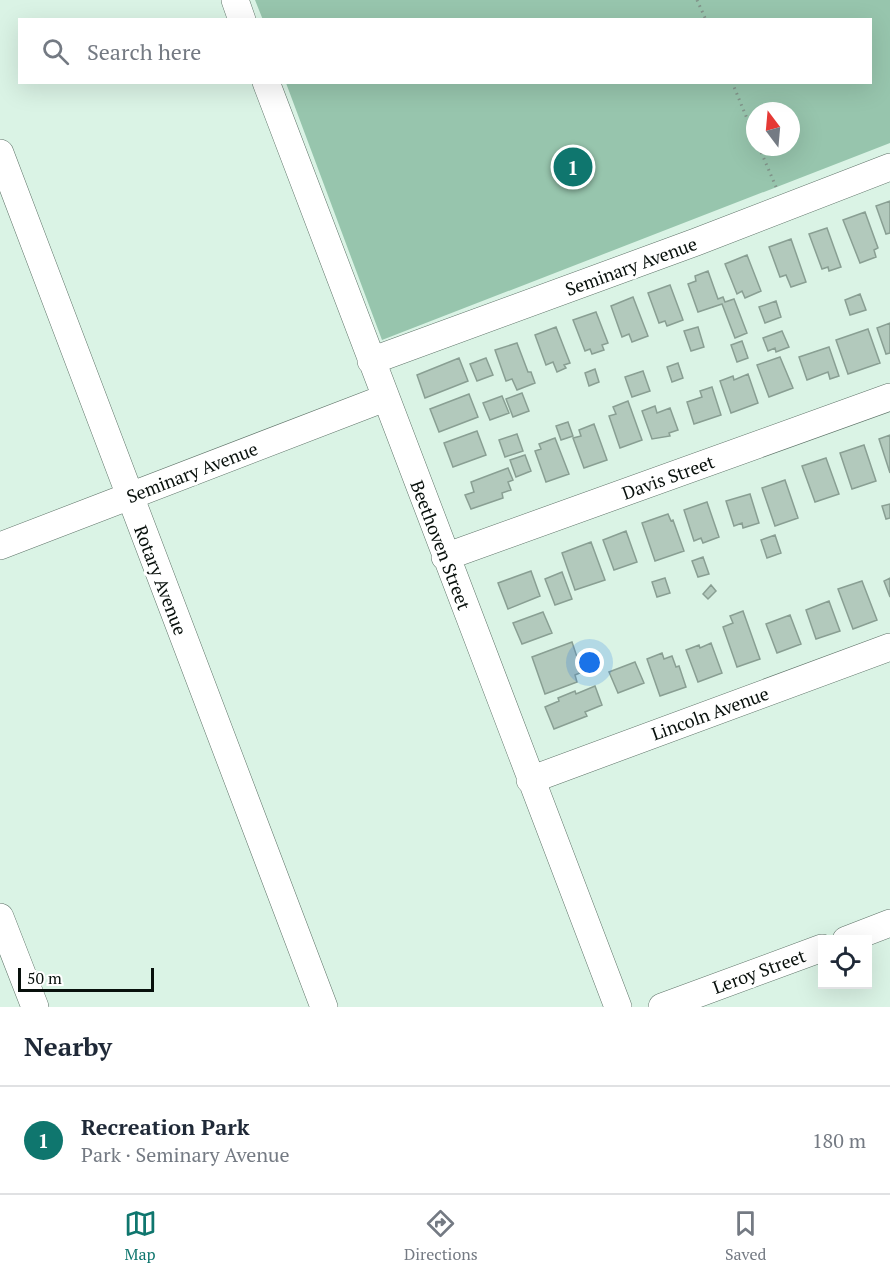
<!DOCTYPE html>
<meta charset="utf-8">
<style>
:root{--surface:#fff;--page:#f6f6f7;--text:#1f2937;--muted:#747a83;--line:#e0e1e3;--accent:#0f766e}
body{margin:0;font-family:"PT Serif",serif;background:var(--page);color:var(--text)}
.controls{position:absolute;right:18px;bottom:18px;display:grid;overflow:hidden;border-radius:0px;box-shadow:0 6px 24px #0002}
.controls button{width:54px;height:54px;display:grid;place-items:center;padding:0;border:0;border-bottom:2px solid var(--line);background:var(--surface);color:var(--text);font:30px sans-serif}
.compass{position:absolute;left:746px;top:102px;width:54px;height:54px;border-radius:50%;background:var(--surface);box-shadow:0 6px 24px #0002;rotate:344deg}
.scale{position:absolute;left:18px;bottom:15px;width:136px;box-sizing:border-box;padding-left:6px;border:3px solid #08100c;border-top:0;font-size:16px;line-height:21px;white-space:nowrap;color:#08100c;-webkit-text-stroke:4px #fff;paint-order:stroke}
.you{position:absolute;left:590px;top:663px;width:21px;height:21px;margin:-15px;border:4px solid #fff;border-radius:50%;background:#1a73e8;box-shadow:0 0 0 9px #1a73e833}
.badge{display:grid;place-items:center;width:39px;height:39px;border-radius:50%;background:var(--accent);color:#fff;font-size:20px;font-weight:700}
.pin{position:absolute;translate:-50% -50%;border:3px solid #fff;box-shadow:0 2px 6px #0006}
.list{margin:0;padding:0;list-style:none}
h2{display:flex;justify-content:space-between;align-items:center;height:78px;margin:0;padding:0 24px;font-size:26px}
h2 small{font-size:20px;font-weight:400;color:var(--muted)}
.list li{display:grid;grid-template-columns:39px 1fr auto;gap:18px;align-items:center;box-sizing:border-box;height:108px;padding:0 24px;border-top:2px solid var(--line)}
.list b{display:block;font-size:22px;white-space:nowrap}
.list p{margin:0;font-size:20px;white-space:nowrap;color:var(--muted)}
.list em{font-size:20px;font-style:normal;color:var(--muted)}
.icon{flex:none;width:33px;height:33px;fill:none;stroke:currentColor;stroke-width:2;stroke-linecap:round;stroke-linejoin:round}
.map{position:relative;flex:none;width:890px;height:1007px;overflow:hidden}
.search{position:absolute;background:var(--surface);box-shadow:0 6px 24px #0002;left:18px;right:18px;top:18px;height:66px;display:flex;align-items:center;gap:15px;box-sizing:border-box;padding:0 21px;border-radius:0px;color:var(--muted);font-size:22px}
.sheet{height:186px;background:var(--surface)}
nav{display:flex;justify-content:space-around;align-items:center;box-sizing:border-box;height:84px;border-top:2px solid var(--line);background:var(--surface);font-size:16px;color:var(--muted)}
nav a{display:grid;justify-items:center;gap:3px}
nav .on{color:var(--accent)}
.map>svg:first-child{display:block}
</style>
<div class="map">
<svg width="890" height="1007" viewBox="0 0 890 1007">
<rect width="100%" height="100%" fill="#daf3e5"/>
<!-- green -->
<path fill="#97c5ad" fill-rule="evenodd" d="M255,0H890V143L382,340L286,83L870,82V20H263ZM755,111H791V147H755Z"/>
<!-- building -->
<path fill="#b2c9bc" stroke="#899f93" stroke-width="1.5" d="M890,201V233L886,234L876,206Z
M865,212L878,248L874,250L876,257L860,263L843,220Z
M827,228L841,267L829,271L828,267L822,269L809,234Z
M791,239L806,282L791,287L786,275L780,277L769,247Z
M747,255L761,291L745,298L742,291L737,294L725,264Z
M708,271L718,299L723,297L725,302L734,299L747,333L735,338L722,304L698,312L688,284L696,281L695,276Z
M670,285L683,320L667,326L665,321L659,323L648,293Z
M860,294L866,310L850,315L845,300Z
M633,297L648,336L632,342L629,334L622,337L611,306Z
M776,301L781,317L765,323L759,307Z
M596,312L608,343L602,345L604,350L592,354L590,349L585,351L573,320Z
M890,323V353L886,354L877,328Z
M556,327L570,363L564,365L566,368L557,372L553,362L546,365L535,335Z
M698,327L704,347L691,351L684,331Z
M868,329L880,363L848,374L836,340Z
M782,331L789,347L776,352L775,348L768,351L763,338Z
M742,341L748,358L737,362L731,345Z
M517,343L528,372H531L535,383L517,390L512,379L506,381L495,350Z
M829,347L839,376L830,379L828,372L807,380L799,357Z
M780,357L793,388L769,397L757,365Z
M459,358L468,381L425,398L417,375Z
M486,358L493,375L477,381L470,364Z
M678,363L683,378L672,382L667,367Z
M595,369L599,382L589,386L585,373Z
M643,371L650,391L632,397L625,377Z
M748,374L758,403L731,413L720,381L733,376L734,380Z
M712,387L721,415L694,424L687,402L702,397L700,391Z
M522,393L529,411L513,417L506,399Z
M469,394L478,417L439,432L430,409Z
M502,396L509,413L490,420L483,403Z
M628,401L642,440L620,448L609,416L616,414L613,407Z
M655,406L657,413L670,408L678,430L669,433L670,436L652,439L642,411Z
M568,422L573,436L561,440L556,426Z
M594,424L607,460L584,468L573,438L581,436L579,430Z
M477,431L486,455L453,467L444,443Z
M517,434L523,451L505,457L499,440Z
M890,435V473L879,439Z
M555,438L569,474L546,482L535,451L541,449L539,444Z
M864,445L876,481L852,489L840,453Z
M525,455L531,471L516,477L510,460Z
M826,458L839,494L815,502L802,466Z
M508,468L513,480L508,482L511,490L502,493L503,498L471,509L465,495L474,492L471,482Z
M785,480L798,518L775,526L762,488Z
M750,494L759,523L743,528L742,523L734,526L726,501Z
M707,502L719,537L703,543L701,538L694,541L684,510Z
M890,504V518L886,519L882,506Z
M668,514L671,521L673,520L684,551L655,561L642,523Z
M626,531L637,562L614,570L603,540Z
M775,535L781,553L767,558L761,540Z
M591,542L605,580L575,590L562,553Z
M703,557L709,574L698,577L692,561Z
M531,571L540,596L508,609L498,583Z
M562,572L572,599L555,605L545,579Z
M665,578L670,593L657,597L652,582Z
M890,578V597L884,581Z
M862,581L877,620L853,629L838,589Z
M711,585L716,591L708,599L703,594Z
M829,601L840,631L816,639L806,610Z
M743,611L760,659L737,667L723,627L733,623L730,616Z
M543,612L552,633L522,644L513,623Z
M790,615L801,644L777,653L766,624Z
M572,642L582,672L575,675L577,682L545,694L532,657Z
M711,643L722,673L698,682L686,650L699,645L700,648Z
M662,653L664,659L672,656L676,667L679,666L686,687L660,696L647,659Z
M635,662L644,683L618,693L609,672Z
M595,686L602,705L585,712L587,716L554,729L545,707L559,701L558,698L575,691L576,694Z"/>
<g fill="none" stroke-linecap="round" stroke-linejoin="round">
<defs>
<path id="minor" d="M235,0L242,20
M266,82L618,1007
M0,153L324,1007
M371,361L696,242L890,167
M0,546L385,398
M445,557L890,397
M530,780L890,647
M0,917L35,1007
M846,940L890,923
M662,1007L822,948"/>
</defs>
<!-- minor casing -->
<use href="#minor" stroke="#5e7368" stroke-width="28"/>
<!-- path -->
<path stroke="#82948a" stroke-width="3" stroke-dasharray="1.5 4.5" stroke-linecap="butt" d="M697,0L706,20
M732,82L755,138
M759,147L776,187"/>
<!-- minor -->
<use href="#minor" stroke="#fff" stroke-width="27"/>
</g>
<g text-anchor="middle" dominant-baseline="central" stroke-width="6" stroke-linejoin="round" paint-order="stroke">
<!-- street labels -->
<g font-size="18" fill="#08100c" stroke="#fff">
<text transform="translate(631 266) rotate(-20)">Seminary Avenue</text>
<text transform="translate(192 472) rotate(-21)">Seminary Avenue</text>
<text transform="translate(668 477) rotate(-20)">Davis Street</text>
<text transform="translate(441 545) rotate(69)">Beethoven Street</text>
<text transform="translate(161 580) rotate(69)">Rotary Avenue</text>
<text transform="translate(710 713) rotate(-20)">Lincoln Avenue</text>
<text transform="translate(759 971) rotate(-20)">Leroy Street</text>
</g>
</g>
</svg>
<div class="controls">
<button><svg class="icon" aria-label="locate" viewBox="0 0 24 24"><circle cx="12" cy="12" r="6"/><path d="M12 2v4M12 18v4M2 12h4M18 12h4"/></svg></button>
</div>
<svg class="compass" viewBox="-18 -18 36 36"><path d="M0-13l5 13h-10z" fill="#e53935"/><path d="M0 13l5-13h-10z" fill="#747a83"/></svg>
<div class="scale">50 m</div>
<div class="you"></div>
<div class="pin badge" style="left:573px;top:167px">1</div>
<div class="search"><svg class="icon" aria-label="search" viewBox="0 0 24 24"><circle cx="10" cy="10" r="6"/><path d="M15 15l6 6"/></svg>Search here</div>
</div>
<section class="sheet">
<h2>Nearby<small></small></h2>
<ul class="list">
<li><span class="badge">1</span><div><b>Recreation Park</b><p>Park · Seminary Avenue</p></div><em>180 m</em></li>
</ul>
</section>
<nav>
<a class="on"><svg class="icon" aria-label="map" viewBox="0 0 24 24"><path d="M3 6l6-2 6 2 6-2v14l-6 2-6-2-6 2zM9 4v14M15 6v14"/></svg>Map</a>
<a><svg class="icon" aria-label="directions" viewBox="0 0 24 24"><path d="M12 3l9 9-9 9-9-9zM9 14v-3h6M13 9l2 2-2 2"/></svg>Directions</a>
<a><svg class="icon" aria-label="saved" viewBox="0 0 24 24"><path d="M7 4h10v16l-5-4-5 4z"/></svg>Saved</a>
</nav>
